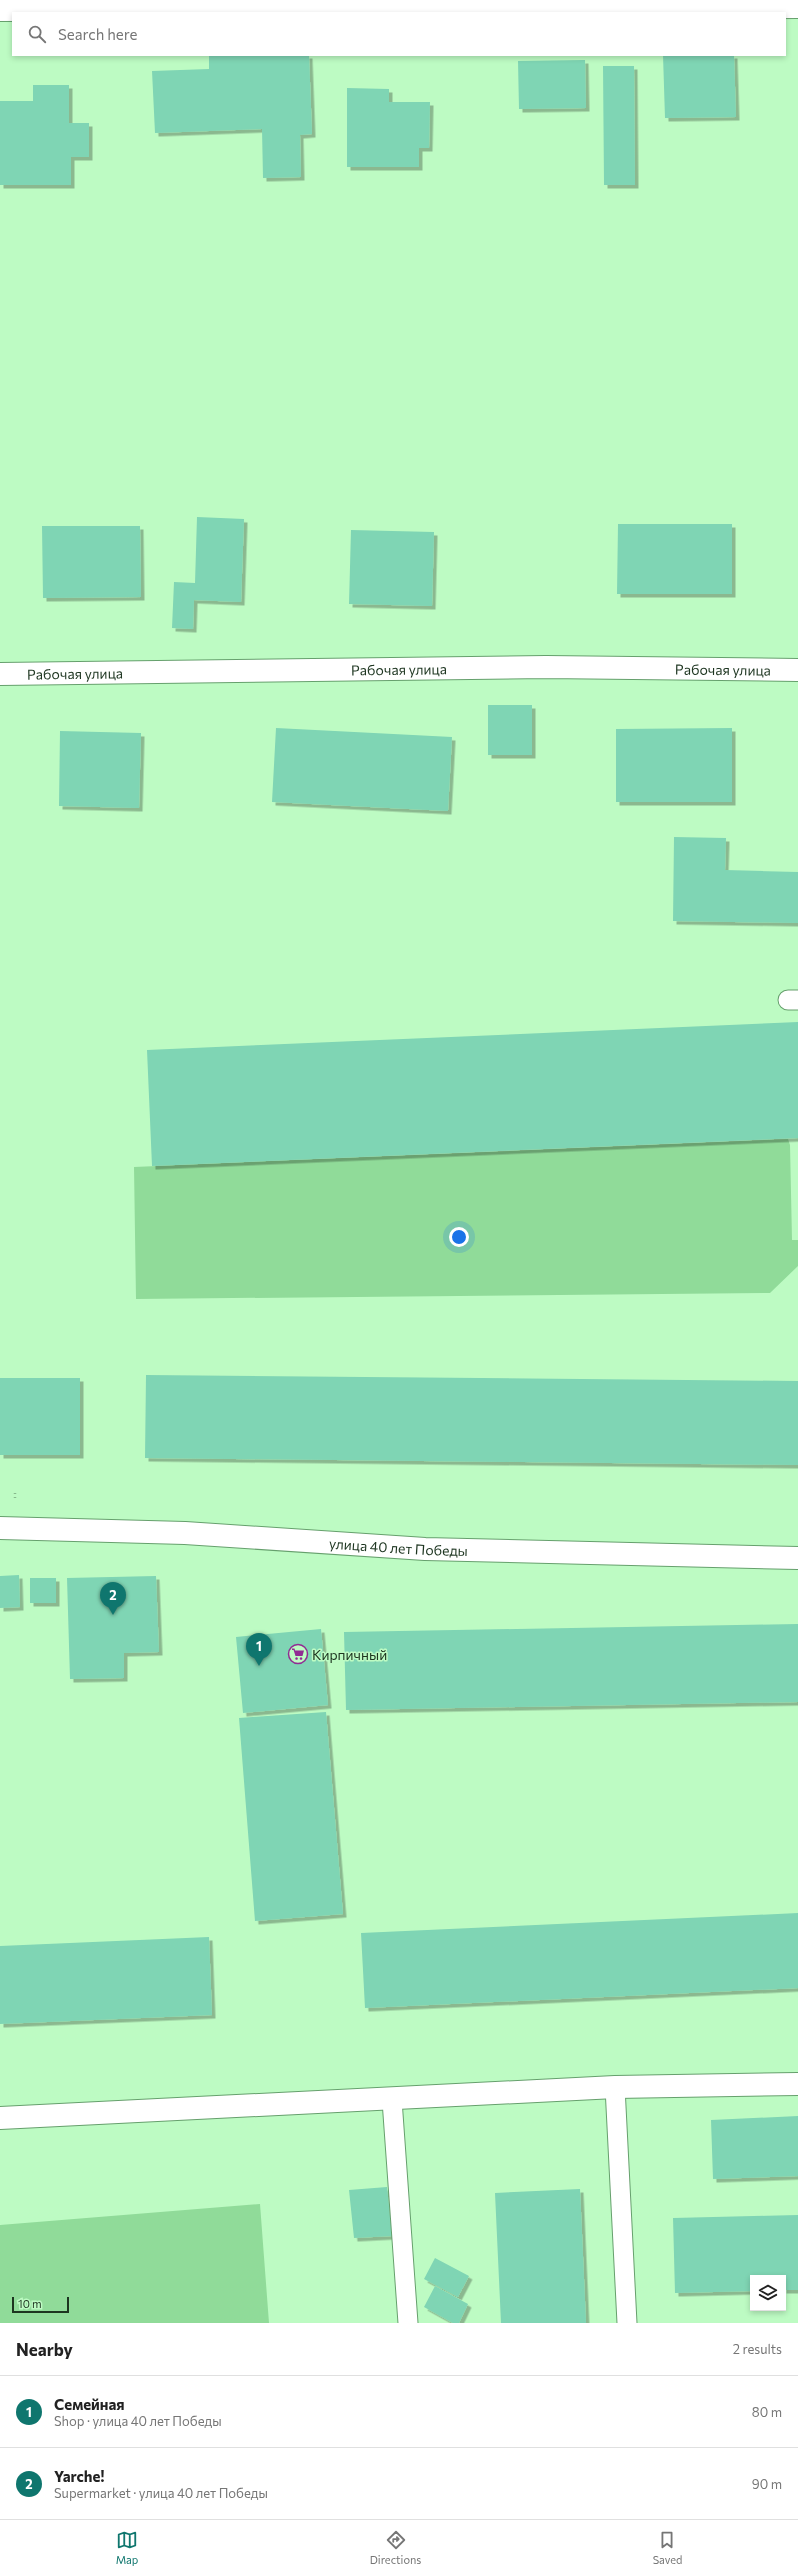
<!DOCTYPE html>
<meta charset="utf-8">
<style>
:root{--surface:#fff;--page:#f6f6f6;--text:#222;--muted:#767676;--line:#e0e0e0;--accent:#0f766e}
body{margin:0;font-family:Commissioner,sans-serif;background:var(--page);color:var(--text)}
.controls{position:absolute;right:12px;bottom:12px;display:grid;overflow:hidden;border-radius:0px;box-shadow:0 2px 6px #0003}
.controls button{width:36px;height:36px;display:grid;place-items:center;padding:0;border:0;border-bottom:1px solid var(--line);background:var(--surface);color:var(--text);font:20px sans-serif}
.scale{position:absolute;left:12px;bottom:10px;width:57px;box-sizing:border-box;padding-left:4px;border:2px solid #1d3520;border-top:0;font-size:11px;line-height:14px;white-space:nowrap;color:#1d3520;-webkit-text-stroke:3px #bdfbc3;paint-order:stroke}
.you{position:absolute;left:459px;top:1237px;width:14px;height:14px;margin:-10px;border:3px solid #fff;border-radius:50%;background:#1a73e8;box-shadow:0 0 0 6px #1a73e833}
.badge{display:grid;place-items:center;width:26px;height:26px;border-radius:50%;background:var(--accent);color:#fff;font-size:13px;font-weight:700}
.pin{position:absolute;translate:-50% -33px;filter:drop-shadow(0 1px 2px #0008)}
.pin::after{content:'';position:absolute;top:21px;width:14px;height:12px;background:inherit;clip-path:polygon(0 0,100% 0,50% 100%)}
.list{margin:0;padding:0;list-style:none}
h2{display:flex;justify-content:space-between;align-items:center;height:52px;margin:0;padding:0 16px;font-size:17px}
h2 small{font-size:13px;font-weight:400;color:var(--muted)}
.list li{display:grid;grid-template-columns:26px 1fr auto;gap:12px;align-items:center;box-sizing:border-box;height:72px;padding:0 16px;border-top:1px solid var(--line)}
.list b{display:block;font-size:15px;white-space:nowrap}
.list p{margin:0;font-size:13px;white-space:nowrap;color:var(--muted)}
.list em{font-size:13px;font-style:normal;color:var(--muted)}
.icon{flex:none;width:22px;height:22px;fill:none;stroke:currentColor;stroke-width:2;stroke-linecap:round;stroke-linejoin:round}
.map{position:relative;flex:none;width:798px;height:2323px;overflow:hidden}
.search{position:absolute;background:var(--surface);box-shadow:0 2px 6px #0003;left:12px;right:12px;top:12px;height:44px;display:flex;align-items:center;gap:10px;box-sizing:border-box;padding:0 14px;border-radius:0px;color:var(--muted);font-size:15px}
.sheet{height:196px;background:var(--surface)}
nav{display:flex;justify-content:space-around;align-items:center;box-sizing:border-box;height:56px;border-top:1px solid var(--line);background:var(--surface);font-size:11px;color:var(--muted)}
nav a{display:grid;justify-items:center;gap:2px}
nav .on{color:var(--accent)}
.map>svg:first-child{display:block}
</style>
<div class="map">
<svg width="798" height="2323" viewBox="0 0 798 2323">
<defs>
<filter id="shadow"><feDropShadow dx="3.5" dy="3.5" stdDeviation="0" flood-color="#0004"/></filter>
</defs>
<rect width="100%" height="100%" fill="#bdfbc3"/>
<!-- green -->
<path fill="#90db99" d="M788,1139L790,1145L792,1240H798V1266L770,1293L136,1299L134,1167Z
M260,2204L269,2323H0V2225Z"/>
<!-- building -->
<path fill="#7fd5b4" filter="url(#shadow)" d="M209,55H309L312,134L300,135L301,177L263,178L262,129L155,133L152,71L209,69Z
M663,55H734L736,117L665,118Z
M585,60L586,108L519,109L518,61Z
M603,66H634L635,185H604Z
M33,85H69V123H89V157H71V185H0V101H33Z
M347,88L389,89V102H430L429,148H419V167H347Z
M197,517L244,519L241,602L194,600L193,629L172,628L174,582L195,583Z
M618,524H732V594H617Z
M42,526H140L141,597L43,598Z
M351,530L434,532L432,606L349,604Z
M488,705H532V755H488Z
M276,728L452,737L448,811L272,802Z
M732,728V802H616V729Z
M60,731L141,733L139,808L59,806Z
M674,837L726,838L725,870L798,872V923L673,921Z
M798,1022V1138L152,1166L147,1050Z
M146,1375L798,1381V1465L145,1458Z
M0,1378H80V1455H0Z
M19,1575L20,1607L0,1608V1576Z
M156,1576L159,1652L124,1653V1678L70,1679L67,1578Z
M30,1578H56V1603H30Z
M798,1624V1702L346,1710L344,1632Z
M321,1629L328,1705L243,1713L236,1637Z
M326,1712L343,1914L255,1921L239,1718Z
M798,1913V1988L365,2008L361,1933Z
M209,1937L212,2015L0,2024V1946Z
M798,2116V2176L713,2179L711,2120Z
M387,2187L392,2236L354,2238L349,2190Z
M580,2189L586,2323H501L495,2193Z
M798,2215V2290H783V2278H753V2291L675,2293L673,2218Z
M435,2258L469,2276L458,2297L424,2279Z
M435,2286L468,2304L459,2323H453L424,2307Z"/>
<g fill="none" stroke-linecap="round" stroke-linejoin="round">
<defs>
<path id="service" d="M788,1000H798
M615,2087L627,2323
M392,2100L408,2323"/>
<g id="minor">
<path d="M0,10L798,7"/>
<path id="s1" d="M0,674L546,667L798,670"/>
<path d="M0,2118L615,2087L798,2084"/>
</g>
<g id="tertiary">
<path id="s2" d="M0,1528L185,1533L425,1549L798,1558"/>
</g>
</defs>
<!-- service casing -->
<use href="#service" stroke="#66a06d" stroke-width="21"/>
<!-- minor casing -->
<use href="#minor" stroke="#66a06d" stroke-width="24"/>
<!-- tertiary casing -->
<use href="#tertiary" stroke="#66a06d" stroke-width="24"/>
<!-- path -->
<path stroke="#87b98c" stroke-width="2.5" stroke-dasharray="1 3" stroke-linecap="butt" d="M15,1498V1491"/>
<!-- service -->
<use href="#service" stroke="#fff" stroke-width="19"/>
<!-- minor -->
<use href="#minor" stroke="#fff" stroke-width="22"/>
<!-- tertiary -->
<use href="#tertiary" stroke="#fff" stroke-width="22"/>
</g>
<!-- icons -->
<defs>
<symbol id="supermarket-ring" viewBox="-11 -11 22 22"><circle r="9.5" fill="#bdfbc3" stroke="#912c93" stroke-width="1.5"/><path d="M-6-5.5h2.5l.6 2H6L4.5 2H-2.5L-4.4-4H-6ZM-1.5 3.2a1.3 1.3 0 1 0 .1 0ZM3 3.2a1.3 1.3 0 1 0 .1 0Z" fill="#912c93"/></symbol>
</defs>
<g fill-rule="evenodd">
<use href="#supermarket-ring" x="287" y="1643" width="22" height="22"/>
</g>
<g text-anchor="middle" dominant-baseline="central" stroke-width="3" stroke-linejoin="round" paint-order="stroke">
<!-- street labels -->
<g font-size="14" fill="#1d3520" stroke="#bdfbc3">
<text stroke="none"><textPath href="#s1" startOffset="399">Рабочая улица</textPath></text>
<text stroke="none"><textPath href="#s1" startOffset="723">Рабочая улица</textPath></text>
<text stroke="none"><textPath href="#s1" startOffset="75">Рабочая улица</textPath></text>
<text stroke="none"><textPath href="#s2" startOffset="399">улица 40 лет Победы</textPath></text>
</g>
<!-- poi labels -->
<g font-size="14" fill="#1d3520" stroke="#bdfbc3" text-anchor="start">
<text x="312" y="1654">Кирпичный</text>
</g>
</g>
</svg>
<div class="controls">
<button><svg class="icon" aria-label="layers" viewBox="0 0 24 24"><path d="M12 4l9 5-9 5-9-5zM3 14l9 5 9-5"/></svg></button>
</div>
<div class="scale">10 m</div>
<div class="you"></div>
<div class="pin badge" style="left:259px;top:1666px">1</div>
<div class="pin badge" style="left:113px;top:1615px">2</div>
<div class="search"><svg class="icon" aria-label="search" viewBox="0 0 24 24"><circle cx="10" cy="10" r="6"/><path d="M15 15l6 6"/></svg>Search here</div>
</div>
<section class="sheet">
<h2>Nearby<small>2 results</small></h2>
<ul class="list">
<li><span class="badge">1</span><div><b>Семейная</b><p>Shop · улица 40 лет Победы</p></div><em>80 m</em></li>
<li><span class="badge">2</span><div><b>Yarche!</b><p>Supermarket · улица 40 лет Победы</p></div><em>90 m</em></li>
</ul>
</section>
<nav>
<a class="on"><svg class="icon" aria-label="map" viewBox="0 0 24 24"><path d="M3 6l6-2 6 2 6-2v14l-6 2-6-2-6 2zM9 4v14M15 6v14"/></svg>Map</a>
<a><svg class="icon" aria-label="directions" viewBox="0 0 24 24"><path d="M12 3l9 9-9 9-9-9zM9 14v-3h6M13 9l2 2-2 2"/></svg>Directions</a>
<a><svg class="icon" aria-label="saved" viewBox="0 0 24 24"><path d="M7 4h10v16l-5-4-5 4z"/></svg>Saved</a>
</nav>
